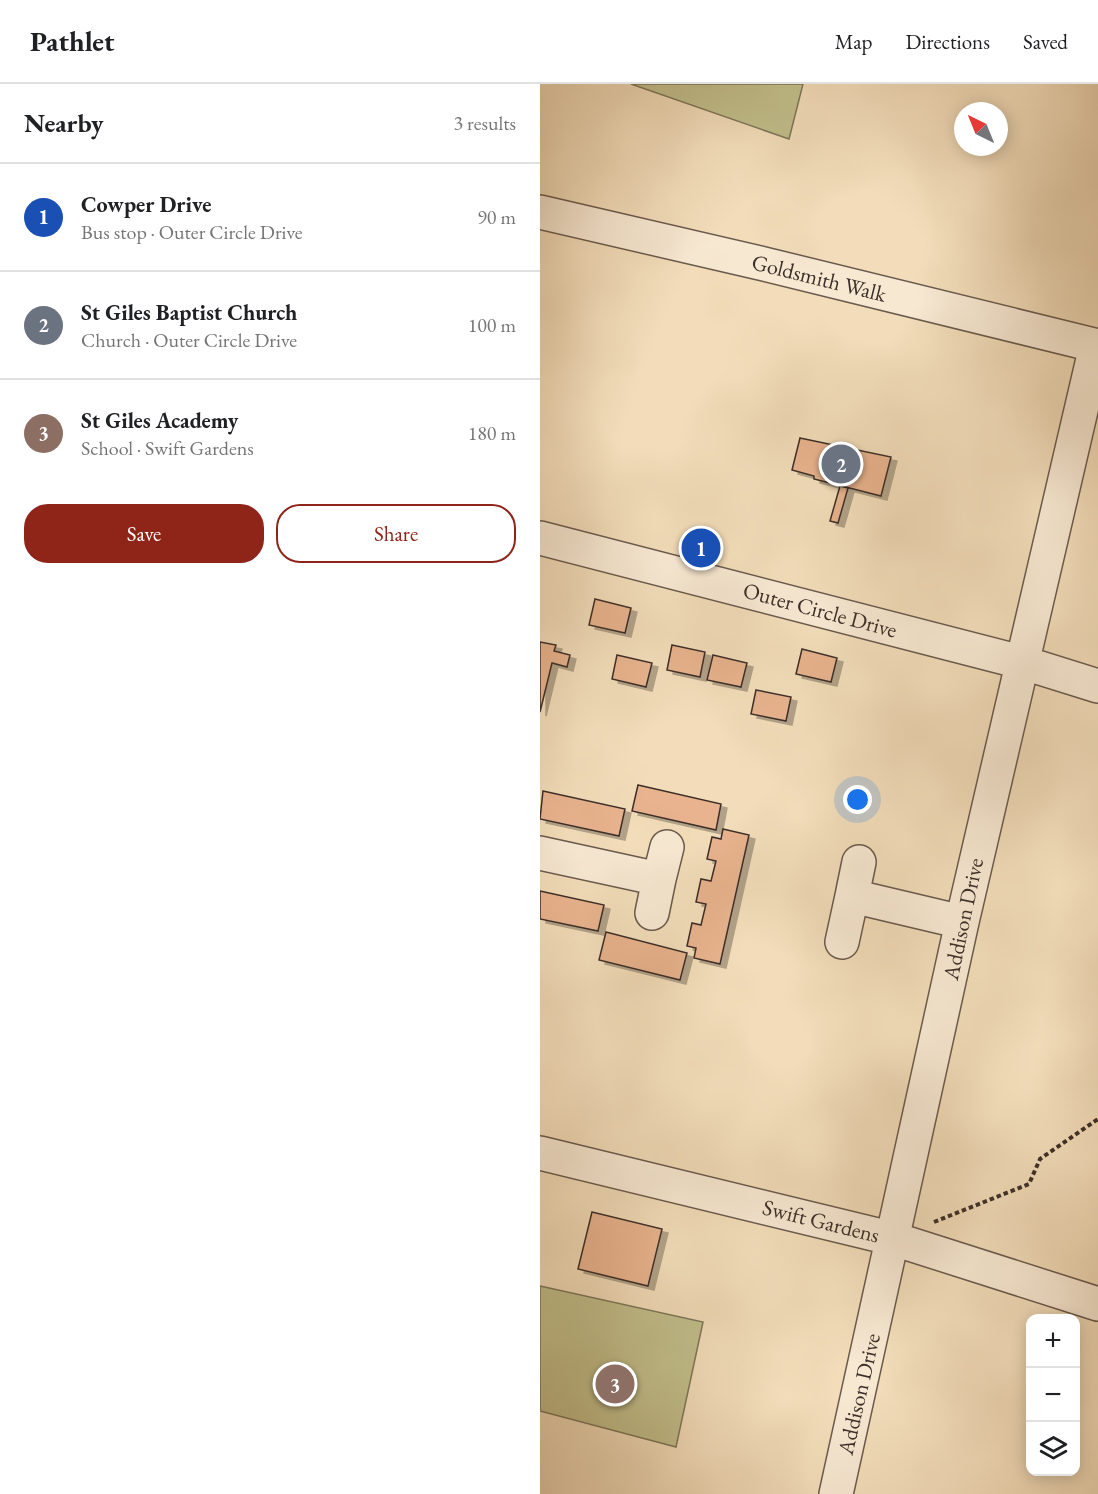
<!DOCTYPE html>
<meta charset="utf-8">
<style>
:root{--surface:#fff;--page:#f2f2f2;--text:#202124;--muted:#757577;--line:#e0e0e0;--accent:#8f2418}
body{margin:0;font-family:"EB Garamond",serif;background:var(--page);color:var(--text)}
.controls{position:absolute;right:18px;bottom:18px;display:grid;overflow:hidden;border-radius:12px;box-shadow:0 3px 15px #0003}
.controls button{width:54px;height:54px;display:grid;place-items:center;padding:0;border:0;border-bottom:2px solid var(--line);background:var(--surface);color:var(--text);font:30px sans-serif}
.compass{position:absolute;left:414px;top:18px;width:54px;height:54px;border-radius:50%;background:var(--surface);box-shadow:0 3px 15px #0003;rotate:317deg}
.you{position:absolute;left:318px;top:716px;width:21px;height:21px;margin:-15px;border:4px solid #fff;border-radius:50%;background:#1a73e8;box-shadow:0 0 0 9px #1a73e833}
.badge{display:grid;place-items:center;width:39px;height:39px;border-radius:50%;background:var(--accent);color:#fff;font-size:20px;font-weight:700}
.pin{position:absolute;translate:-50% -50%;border:3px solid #fff;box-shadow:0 2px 6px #0006}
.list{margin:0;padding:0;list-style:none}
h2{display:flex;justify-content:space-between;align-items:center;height:78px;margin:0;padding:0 24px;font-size:26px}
h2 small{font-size:20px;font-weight:400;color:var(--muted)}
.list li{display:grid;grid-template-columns:39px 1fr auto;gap:18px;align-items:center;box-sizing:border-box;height:108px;padding:0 24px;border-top:2px solid var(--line)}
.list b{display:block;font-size:22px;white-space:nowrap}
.list p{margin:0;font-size:20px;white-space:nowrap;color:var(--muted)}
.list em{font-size:20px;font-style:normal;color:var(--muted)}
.actions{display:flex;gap:12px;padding:18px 24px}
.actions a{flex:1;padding:14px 0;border:2px solid var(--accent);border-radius:24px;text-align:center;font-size:21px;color:var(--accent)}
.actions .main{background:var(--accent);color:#fff}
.icon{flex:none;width:33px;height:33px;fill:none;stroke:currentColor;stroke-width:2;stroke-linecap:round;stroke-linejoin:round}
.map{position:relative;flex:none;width:558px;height:1410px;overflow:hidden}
header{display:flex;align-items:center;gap:36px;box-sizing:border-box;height:84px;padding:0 30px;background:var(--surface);border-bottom:2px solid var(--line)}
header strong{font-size:28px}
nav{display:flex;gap:33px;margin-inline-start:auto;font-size:21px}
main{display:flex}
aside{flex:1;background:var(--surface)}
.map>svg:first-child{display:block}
</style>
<header>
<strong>Pathlet</strong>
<nav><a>Map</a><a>Directions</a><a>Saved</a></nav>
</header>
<main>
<aside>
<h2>Nearby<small>3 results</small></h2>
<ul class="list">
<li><span class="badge" style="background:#1a4fb4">1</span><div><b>Cowper Drive</b><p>Bus stop · Outer Circle Drive</p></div><em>90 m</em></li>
<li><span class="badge" style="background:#6b7280">2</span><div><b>St Giles Baptist Church</b><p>Church · Outer Circle Drive</p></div><em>100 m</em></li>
<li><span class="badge" style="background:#8d6e63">3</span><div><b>St Giles Academy</b><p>School · Swift Gardens</p></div><em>180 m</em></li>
</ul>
<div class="actions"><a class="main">Save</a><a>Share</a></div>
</aside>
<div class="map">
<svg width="558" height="1410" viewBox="0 0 558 1410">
<defs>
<filter id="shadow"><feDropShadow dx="6" dy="4" stdDeviation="0" flood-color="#0004"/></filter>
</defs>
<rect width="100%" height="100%" fill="#f2dcb9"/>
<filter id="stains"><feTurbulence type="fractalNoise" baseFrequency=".00333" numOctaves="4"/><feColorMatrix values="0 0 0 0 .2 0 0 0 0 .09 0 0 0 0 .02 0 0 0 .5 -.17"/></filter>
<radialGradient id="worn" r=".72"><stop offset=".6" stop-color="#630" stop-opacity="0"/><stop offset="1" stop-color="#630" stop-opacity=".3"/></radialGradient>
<!-- green -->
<path fill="#c1be8b" stroke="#7e765a" stroke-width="1.5" d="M91,0H263L249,55Z
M0,1202L163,1238L136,1363L0,1327Z"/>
<!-- building -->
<path fill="#e8b38e" stroke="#3c2f29" stroke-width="1.5" filter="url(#shadow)" d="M260,354L351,373L341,412L274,395V392L252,386Z
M300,402L308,404L298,439L290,437Z
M55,515L91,524L85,549L49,541Z
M0,558L16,561L14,567L30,571L27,583L12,579L0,628Z
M132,561L165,568L160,593L127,586Z
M262,565L297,574L291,598L256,590Z
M77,571L112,579L106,603L72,595Z
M173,571L207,579L201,603L167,596Z
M216,606L251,613L246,637L211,630Z
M98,701L181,720L176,746L92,727Z
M3,707L85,725L79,752L0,735Z
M183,745L209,751L180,880L154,874L156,864L147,862L152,839L161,841L166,820L156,818L161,795L171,797L176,777L167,775L172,753L181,755Z
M0,807L64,821L58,847L0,835Z
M66,848L147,869L140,896L59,876Z
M52,1128L122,1145L108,1202L38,1185Z"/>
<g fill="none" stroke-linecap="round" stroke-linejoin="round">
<defs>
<path id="minor" d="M0,128L224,180L558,262
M0,454L481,578L558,602
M0,769L119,795L127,763
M312,812L319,778
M112,829L119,795
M302,858L312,812L422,838
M0,1069L354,1155L558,1220
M296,1410L422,838L556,262"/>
</defs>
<!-- minor casing -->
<use href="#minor" stroke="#6a5a4d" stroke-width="36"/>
<!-- path -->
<path stroke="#3c2f29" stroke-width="4" stroke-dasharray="4.5 3" stroke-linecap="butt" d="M394,1138L489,1100L500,1075L558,1035"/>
<!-- minor -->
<use href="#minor" stroke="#f7e8d2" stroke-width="33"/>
</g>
<g text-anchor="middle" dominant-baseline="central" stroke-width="5" stroke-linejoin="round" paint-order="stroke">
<!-- street labels -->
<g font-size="22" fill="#3c2f29" stroke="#f7e8d2">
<text transform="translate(279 194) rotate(14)">Goldsmith Walk</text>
<text transform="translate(280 526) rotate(15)">Outer Circle Drive</text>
<text transform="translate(423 835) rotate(-78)">Addison Drive</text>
<text transform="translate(281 1137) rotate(14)">Swift Gardens</text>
<text transform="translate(319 1310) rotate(-77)">Addison Drive</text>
</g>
</g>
<rect width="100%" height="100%" filter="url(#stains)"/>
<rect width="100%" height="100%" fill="url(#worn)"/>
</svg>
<div class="controls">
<button>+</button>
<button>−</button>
<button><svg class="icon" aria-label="layers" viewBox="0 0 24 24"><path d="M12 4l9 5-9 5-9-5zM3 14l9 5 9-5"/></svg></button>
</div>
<svg class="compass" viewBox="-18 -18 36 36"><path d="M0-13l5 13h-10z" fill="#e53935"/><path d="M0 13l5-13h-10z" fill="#757577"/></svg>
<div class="you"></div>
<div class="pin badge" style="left:161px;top:464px;background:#1a4fb4">1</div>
<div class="pin badge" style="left:301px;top:380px;background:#6b7280">2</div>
<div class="pin badge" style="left:75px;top:1300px;background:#8d6e63">3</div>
</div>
</main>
